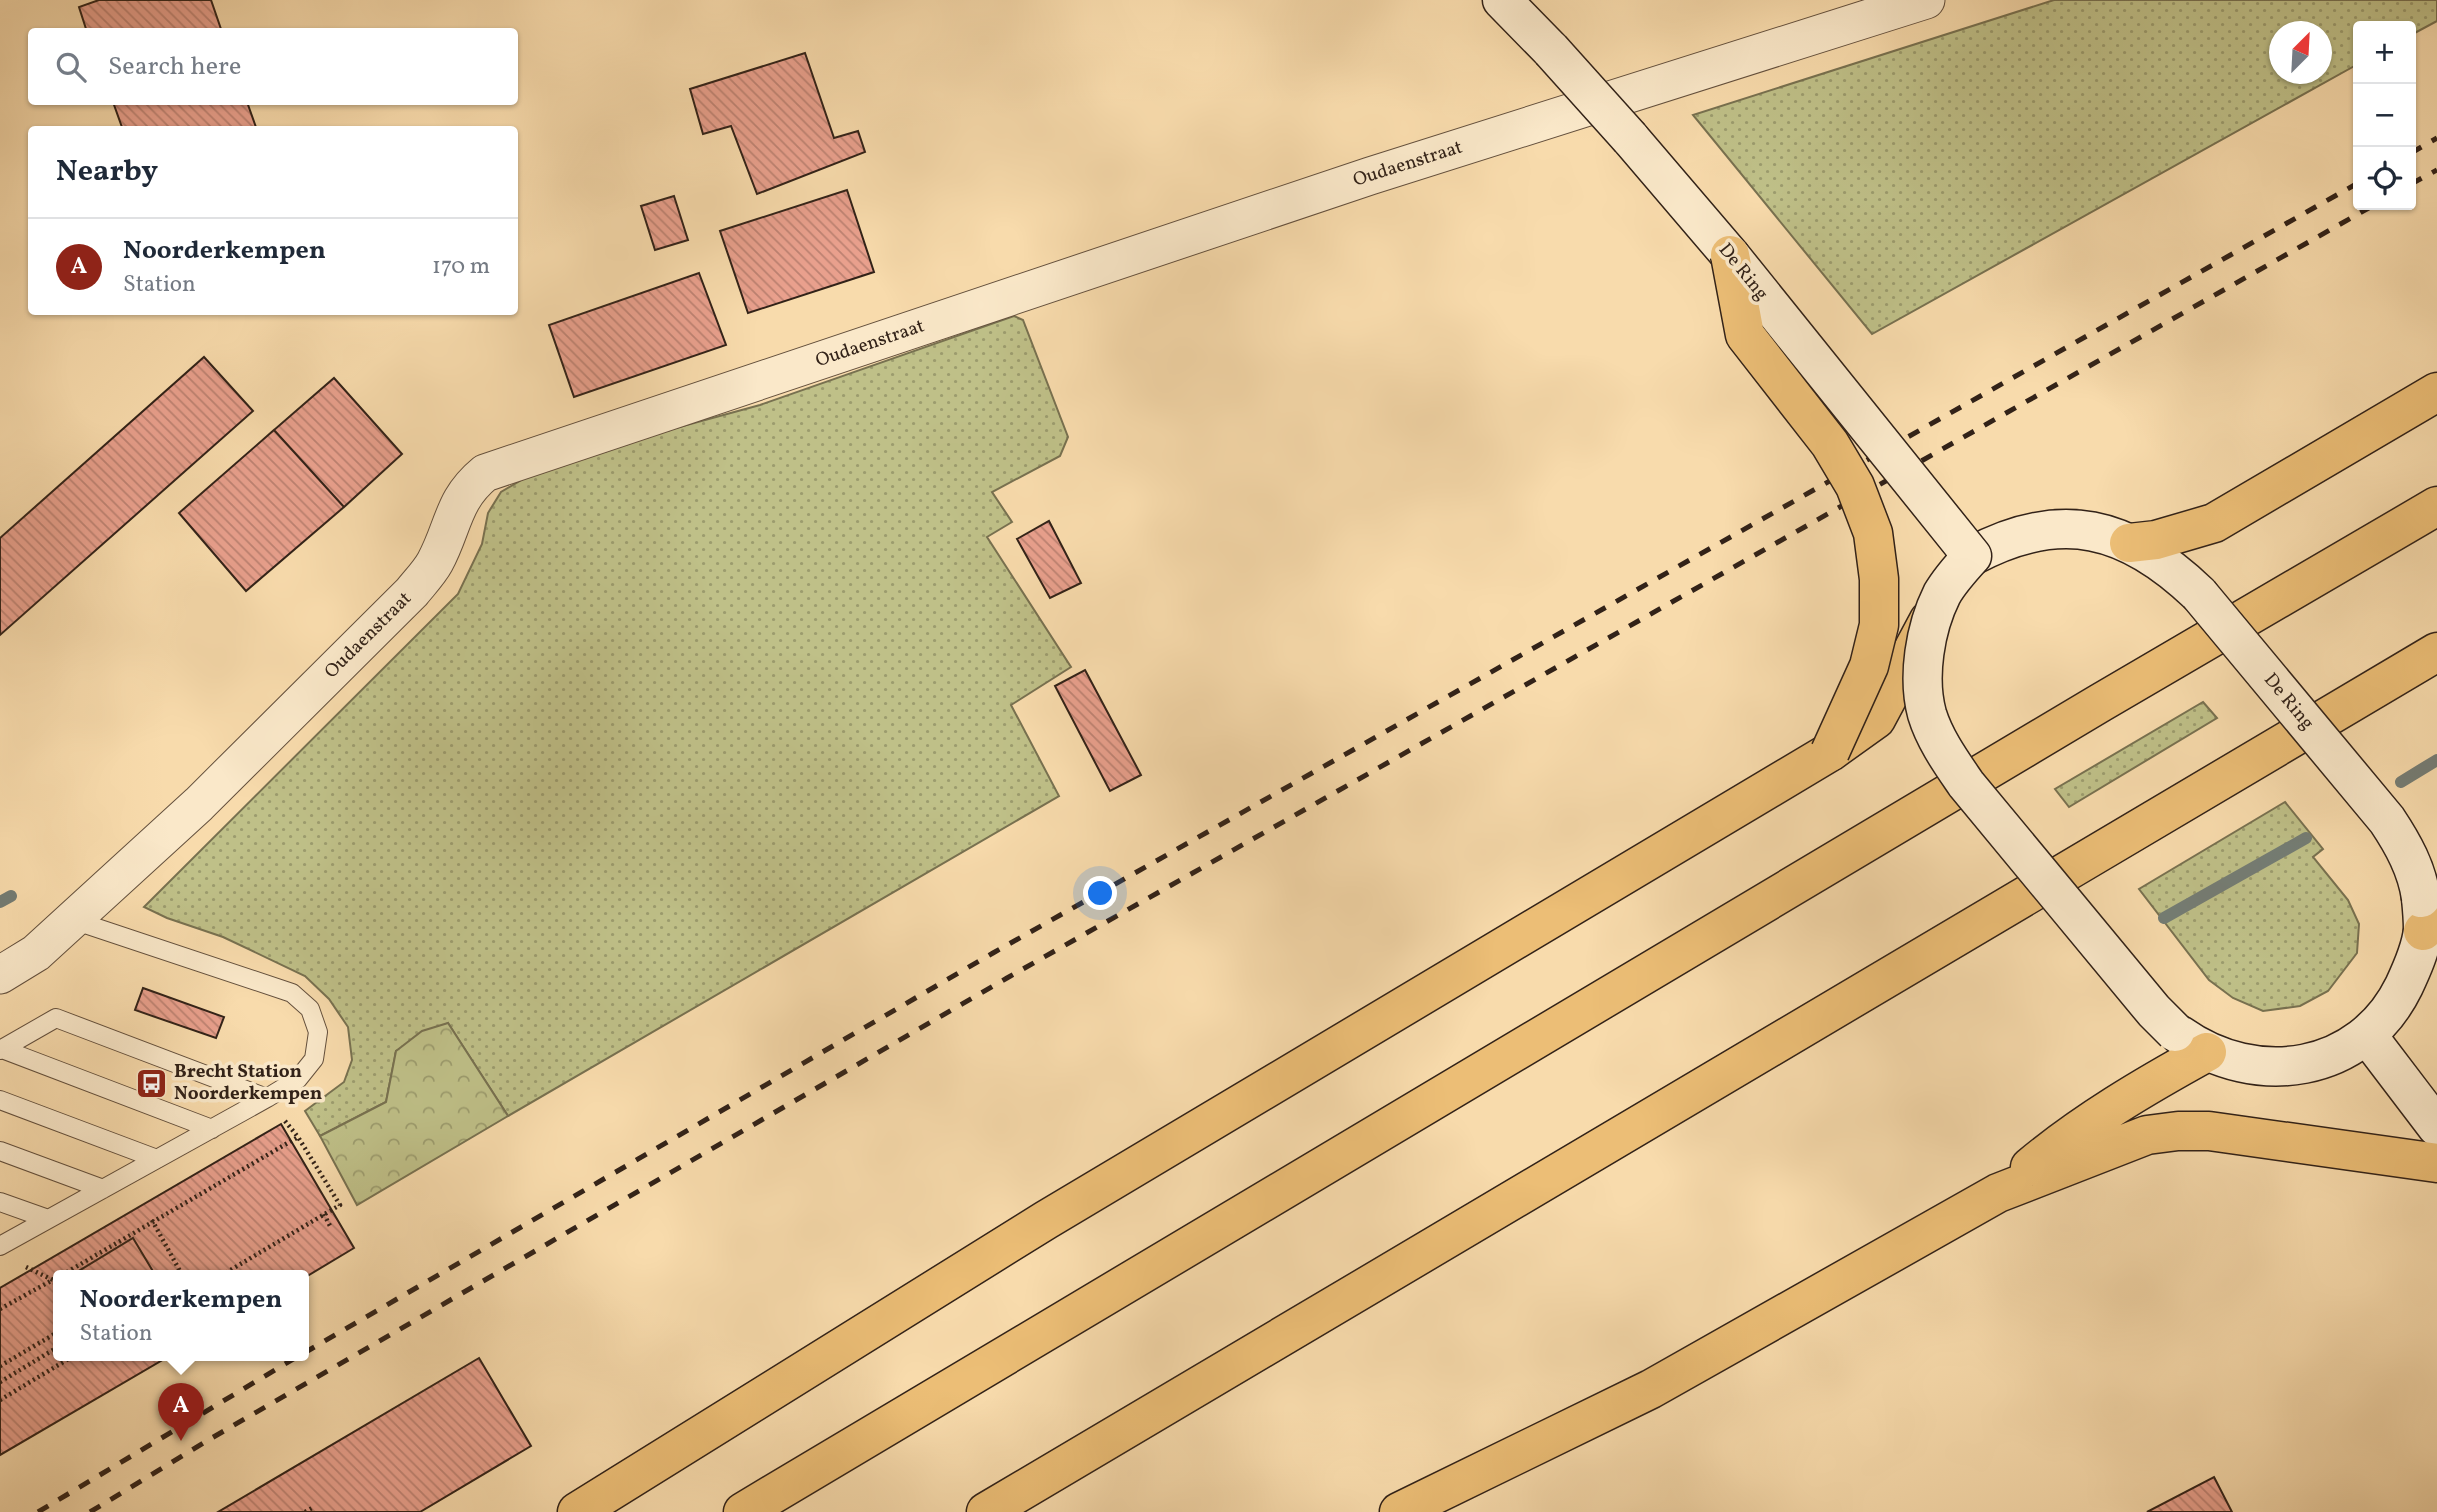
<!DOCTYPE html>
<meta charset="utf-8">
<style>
:root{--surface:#fff;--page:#f2f2f3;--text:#1f2937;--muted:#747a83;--line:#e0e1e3;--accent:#8f2418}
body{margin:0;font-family:Vollkorn,serif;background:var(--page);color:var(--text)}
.controls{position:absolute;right:21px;top:21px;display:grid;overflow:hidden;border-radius:7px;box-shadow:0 2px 5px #0004}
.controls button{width:63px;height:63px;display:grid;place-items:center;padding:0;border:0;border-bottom:2px solid var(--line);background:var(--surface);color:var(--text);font:35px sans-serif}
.compass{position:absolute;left:2269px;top:21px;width:63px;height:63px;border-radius:50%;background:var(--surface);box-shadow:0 2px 5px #0004;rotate:24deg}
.you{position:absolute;left:1101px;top:894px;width:24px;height:24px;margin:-18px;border:5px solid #fff;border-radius:50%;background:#1a73e8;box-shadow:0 0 0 10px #1a73e833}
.badge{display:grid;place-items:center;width:46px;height:46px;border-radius:50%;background:var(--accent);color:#fff;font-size:23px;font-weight:700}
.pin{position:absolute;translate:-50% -58px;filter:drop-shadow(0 2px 4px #0008)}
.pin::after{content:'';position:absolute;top:37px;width:24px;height:21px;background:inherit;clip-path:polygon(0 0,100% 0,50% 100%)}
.popup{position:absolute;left:53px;top:1270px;width:256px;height:91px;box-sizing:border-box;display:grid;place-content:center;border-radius:7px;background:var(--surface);filter:drop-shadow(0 2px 5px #0005);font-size:23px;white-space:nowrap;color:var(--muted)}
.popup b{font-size:26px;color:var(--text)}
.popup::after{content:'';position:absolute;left:50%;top:100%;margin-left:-14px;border:14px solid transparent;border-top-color:var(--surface)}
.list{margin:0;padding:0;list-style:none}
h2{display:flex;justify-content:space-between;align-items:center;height:91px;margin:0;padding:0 28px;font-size:30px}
h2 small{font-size:23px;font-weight:400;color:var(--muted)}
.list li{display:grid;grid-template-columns:46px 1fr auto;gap:21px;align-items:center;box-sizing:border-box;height:98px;padding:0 28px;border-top:2px solid var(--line)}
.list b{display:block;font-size:26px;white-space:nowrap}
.list p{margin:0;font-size:23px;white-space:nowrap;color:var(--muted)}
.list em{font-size:23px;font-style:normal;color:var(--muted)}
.icon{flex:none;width:38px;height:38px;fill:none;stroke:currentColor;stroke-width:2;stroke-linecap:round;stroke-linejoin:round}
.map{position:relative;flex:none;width:2437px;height:1512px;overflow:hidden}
.search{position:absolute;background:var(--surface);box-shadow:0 2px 5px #0004;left:28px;top:28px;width:490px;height:77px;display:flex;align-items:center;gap:18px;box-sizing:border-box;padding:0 24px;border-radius:7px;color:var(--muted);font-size:26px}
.panel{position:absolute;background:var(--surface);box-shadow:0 2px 5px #0004;left:28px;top:126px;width:490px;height:189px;border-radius:7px}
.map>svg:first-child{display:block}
</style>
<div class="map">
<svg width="2437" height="1512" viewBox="0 0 2437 1512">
<defs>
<pattern id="grass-dots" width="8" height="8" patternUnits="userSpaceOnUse" patternTransform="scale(1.75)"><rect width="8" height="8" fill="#bfc088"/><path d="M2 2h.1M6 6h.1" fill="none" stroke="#9c9c6e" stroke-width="1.8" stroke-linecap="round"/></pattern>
<pattern id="forest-crowns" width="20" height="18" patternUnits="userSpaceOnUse" patternTransform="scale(1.75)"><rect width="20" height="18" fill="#bfc088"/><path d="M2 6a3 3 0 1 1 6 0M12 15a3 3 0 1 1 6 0" fill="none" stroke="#9c9c6e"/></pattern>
<pattern id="building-back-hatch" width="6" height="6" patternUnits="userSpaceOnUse" patternTransform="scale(1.75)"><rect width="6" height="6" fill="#e9a08d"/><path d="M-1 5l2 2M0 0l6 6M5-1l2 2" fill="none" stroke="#bd8272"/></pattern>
</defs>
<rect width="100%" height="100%" fill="#f8dbac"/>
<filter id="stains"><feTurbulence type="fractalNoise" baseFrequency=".00286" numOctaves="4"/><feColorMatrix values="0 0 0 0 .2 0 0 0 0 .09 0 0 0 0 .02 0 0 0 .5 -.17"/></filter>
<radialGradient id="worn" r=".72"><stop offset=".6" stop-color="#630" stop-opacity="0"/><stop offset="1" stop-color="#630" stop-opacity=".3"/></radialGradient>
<!-- grass -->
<path fill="url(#grass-dots)" stroke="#787150" stroke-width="2" fill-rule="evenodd" d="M2054,0H2437V21L2411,35V26H2358V64L1872,334L1693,115ZM2280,32H2322V74H2280Z
M1014,316L1023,320L1068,437L1060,456L992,492L1012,522L987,537L1071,667L1011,705L1059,796L508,1116L448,1023L396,1051L386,1102L320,1136L305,1111L344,1082L352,1060L348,1027L329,999L305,976L223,937L167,918L144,907L458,594L482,544L488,513L501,492L523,479L529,468L760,405Z
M2203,702L2217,718L2069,807L2055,789Z
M2285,802L2323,849L2313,857L2348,900L2359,924L2357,953L2328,991L2300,1006L2263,1011L2233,998L2209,980L2139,889Z"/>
<!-- forest -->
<path fill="url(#forest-crowns)" stroke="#787150" stroke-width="2" d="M448,1023L508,1116L357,1205L320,1136L386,1102L396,1051L422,1031Z"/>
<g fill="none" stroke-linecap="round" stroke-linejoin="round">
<!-- stream -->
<path stroke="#747d75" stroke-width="12" d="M2401,782L2437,760
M0,902L11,896
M2164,918L2306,838"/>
</g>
<!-- building -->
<path fill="url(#building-back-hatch)" stroke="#322218" stroke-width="2" d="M99,0H211L222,32H87L79,7Z
M805,53L834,138L858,131L865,152L757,194L731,126L703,134L690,89Z
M113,102H247L257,130H123Z
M847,190L874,272L748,313L720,231Z
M674,196L688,240L655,250L641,206Z
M699,273L726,345L574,397L549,325Z
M204,357L253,411L0,635V538Z
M334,378L402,454L344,507L274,430Z
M274,430L344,507L246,591L179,513Z
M1049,521L1081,583L1050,598L1017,539Z
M1085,670L1141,775L1110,791L1055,686Z
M143,988L224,1017L216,1038L135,1010Z
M281,1124L354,1248L304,1278V1275H58V1355H171L0,1455V1288Z
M133,1238L154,1273L72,1275Z
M479,1358L531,1446L420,1512H218Z
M2214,1477L2232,1512H2147Z"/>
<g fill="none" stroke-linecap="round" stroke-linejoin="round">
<defs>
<path id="service" d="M2,1049L212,1129
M0,1050L56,1018L267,1098
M0,1100L157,1159
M0,1151L103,1189
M0,1202L48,1219
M0,1246L267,1098L298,1079L314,1059L318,1032L310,1009L292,993L73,920"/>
<g id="minor">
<path id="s1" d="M0,975L36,953L199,804L412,592C419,583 429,573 435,562C454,527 452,500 485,473L1370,176L1926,0"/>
</g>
<path id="secondary" d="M1502,0L1551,50
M1630,138L1730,255
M1972,556C2061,508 2128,526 2199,594
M2180,1035C2256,1089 2361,1074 2404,986C2412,969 2421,949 2423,930C2423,920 2422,908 2421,898
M2367,1035L2437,1127"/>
<path id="motorway" d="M2129,543L2156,540L2214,523L2437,392
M2423,931L2437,919
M2030,1167C2084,1122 2145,1086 2207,1052
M577,1512L1046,1220L1830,752L1876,719L1929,620
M743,1512L2100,703L2437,506
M986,1512L2437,652
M1399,1512L1651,1389L1998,1193L2147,1135L2178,1131H2209L2437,1163"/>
</defs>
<!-- service casing -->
<use href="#service" stroke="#64503d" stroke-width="20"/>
<!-- minor casing -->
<use href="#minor" stroke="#64503d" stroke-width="39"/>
<!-- secondary casing -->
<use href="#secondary" stroke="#322218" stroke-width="41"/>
<!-- motorway casing -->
<use href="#motorway" stroke="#322218" stroke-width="41"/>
<!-- path -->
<path stroke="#322218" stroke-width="4.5" stroke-dasharray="2 3.5" stroke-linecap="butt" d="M285,1121L298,1137
M324,1214L330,1226
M152,1220L181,1273L179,1275
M26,1267L53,1280L58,1289
M62,1275L298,1137L340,1205L222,1275
M0,1309L58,1277
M0,1366L58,1332
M0,1382L58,1347
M0,1400L75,1355
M305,1512L314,1507"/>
<!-- service -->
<use href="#service" stroke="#fae8c9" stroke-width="18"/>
<!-- minor -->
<use href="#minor" stroke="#fae8c9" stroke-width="37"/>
<!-- secondary -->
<use href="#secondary" stroke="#fae8c9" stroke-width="38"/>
<!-- motorway -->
<use href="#motorway" stroke="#ecbe76" stroke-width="38"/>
<!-- rail -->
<path stroke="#322218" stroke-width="5" stroke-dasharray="12 12" stroke-linecap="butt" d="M2411,153L2437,138
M2411,184L2437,170
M304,1353L993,953L2358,183
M38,1512L300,1355
M90,1512L210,1439L1007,978L2374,205"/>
<defs>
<g id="secondary-bridge">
<path d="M1551,50L1630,138"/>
<path d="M1730,255L1972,556C1961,568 1950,580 1942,594C1925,628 1917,677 1927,714C1935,740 1951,762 1966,784L2154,1011L2175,1032"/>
<path id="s2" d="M2199,594L2387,820C2403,844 2417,869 2421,898"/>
</g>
<path id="motorway-bridge" d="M1730,255L1745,335L1830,444L1855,486L1873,533L1879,579V625L1869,666L1830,752"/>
</defs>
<!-- secondary-bridge casing -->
<use href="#secondary-bridge" stroke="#322218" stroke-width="41" stroke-linecap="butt"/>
<!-- motorway-bridge casing -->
<use href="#motorway-bridge" stroke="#322218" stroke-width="41" stroke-linecap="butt"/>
<!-- secondary-bridge -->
<use href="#secondary-bridge" stroke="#fae8c9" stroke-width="38"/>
<!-- motorway-bridge -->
<use href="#motorway-bridge" stroke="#ecbe76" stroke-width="38"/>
</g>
<!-- icons -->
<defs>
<symbol id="bus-square" viewBox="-11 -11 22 22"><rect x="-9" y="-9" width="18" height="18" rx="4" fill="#8f2418" stroke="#fae8c9"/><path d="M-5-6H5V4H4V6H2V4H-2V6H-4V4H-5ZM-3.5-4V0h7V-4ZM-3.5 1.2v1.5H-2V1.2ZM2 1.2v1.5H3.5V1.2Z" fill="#fff"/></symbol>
</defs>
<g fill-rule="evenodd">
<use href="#bus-square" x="134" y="1066" width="35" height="35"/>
</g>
<g text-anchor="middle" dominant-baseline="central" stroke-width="7" stroke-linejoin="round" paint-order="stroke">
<!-- street labels -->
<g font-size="19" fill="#322218" stroke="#fae8c9">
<text stroke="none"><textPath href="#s1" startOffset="1678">Oudaenstraat</textPath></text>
<text transform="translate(1743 272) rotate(51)">De Ring</text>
<text stroke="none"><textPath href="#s1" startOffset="1111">Oudaenstraat</textPath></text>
<text stroke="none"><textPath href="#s1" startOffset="502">Oudaenstraat</textPath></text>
<text stroke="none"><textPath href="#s2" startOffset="140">De Ring</textPath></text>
</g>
<!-- poi labels -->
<g font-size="19" font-weight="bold" fill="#322218" stroke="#fae8c9" text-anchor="start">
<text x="174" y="1072">Brecht Station<tspan x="174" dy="22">Noorderkempen</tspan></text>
</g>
</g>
<rect width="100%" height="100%" filter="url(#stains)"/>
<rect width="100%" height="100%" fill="url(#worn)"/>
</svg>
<div class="controls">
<button>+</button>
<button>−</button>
<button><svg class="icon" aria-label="locate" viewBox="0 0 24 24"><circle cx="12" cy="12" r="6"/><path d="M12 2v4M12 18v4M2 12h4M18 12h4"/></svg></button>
</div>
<svg class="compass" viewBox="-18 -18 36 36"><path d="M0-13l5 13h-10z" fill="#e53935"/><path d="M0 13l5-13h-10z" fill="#747a83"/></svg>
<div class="you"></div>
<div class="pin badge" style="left:181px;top:1441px">A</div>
<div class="popup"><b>Noorderkempen</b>Station</div>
<div class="search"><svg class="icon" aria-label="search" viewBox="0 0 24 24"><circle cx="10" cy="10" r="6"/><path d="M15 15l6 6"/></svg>Search here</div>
<section class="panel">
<h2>Nearby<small></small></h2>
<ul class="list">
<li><span class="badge">A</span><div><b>Noorderkempen</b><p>Station</p></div><em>170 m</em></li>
</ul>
</section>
</div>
